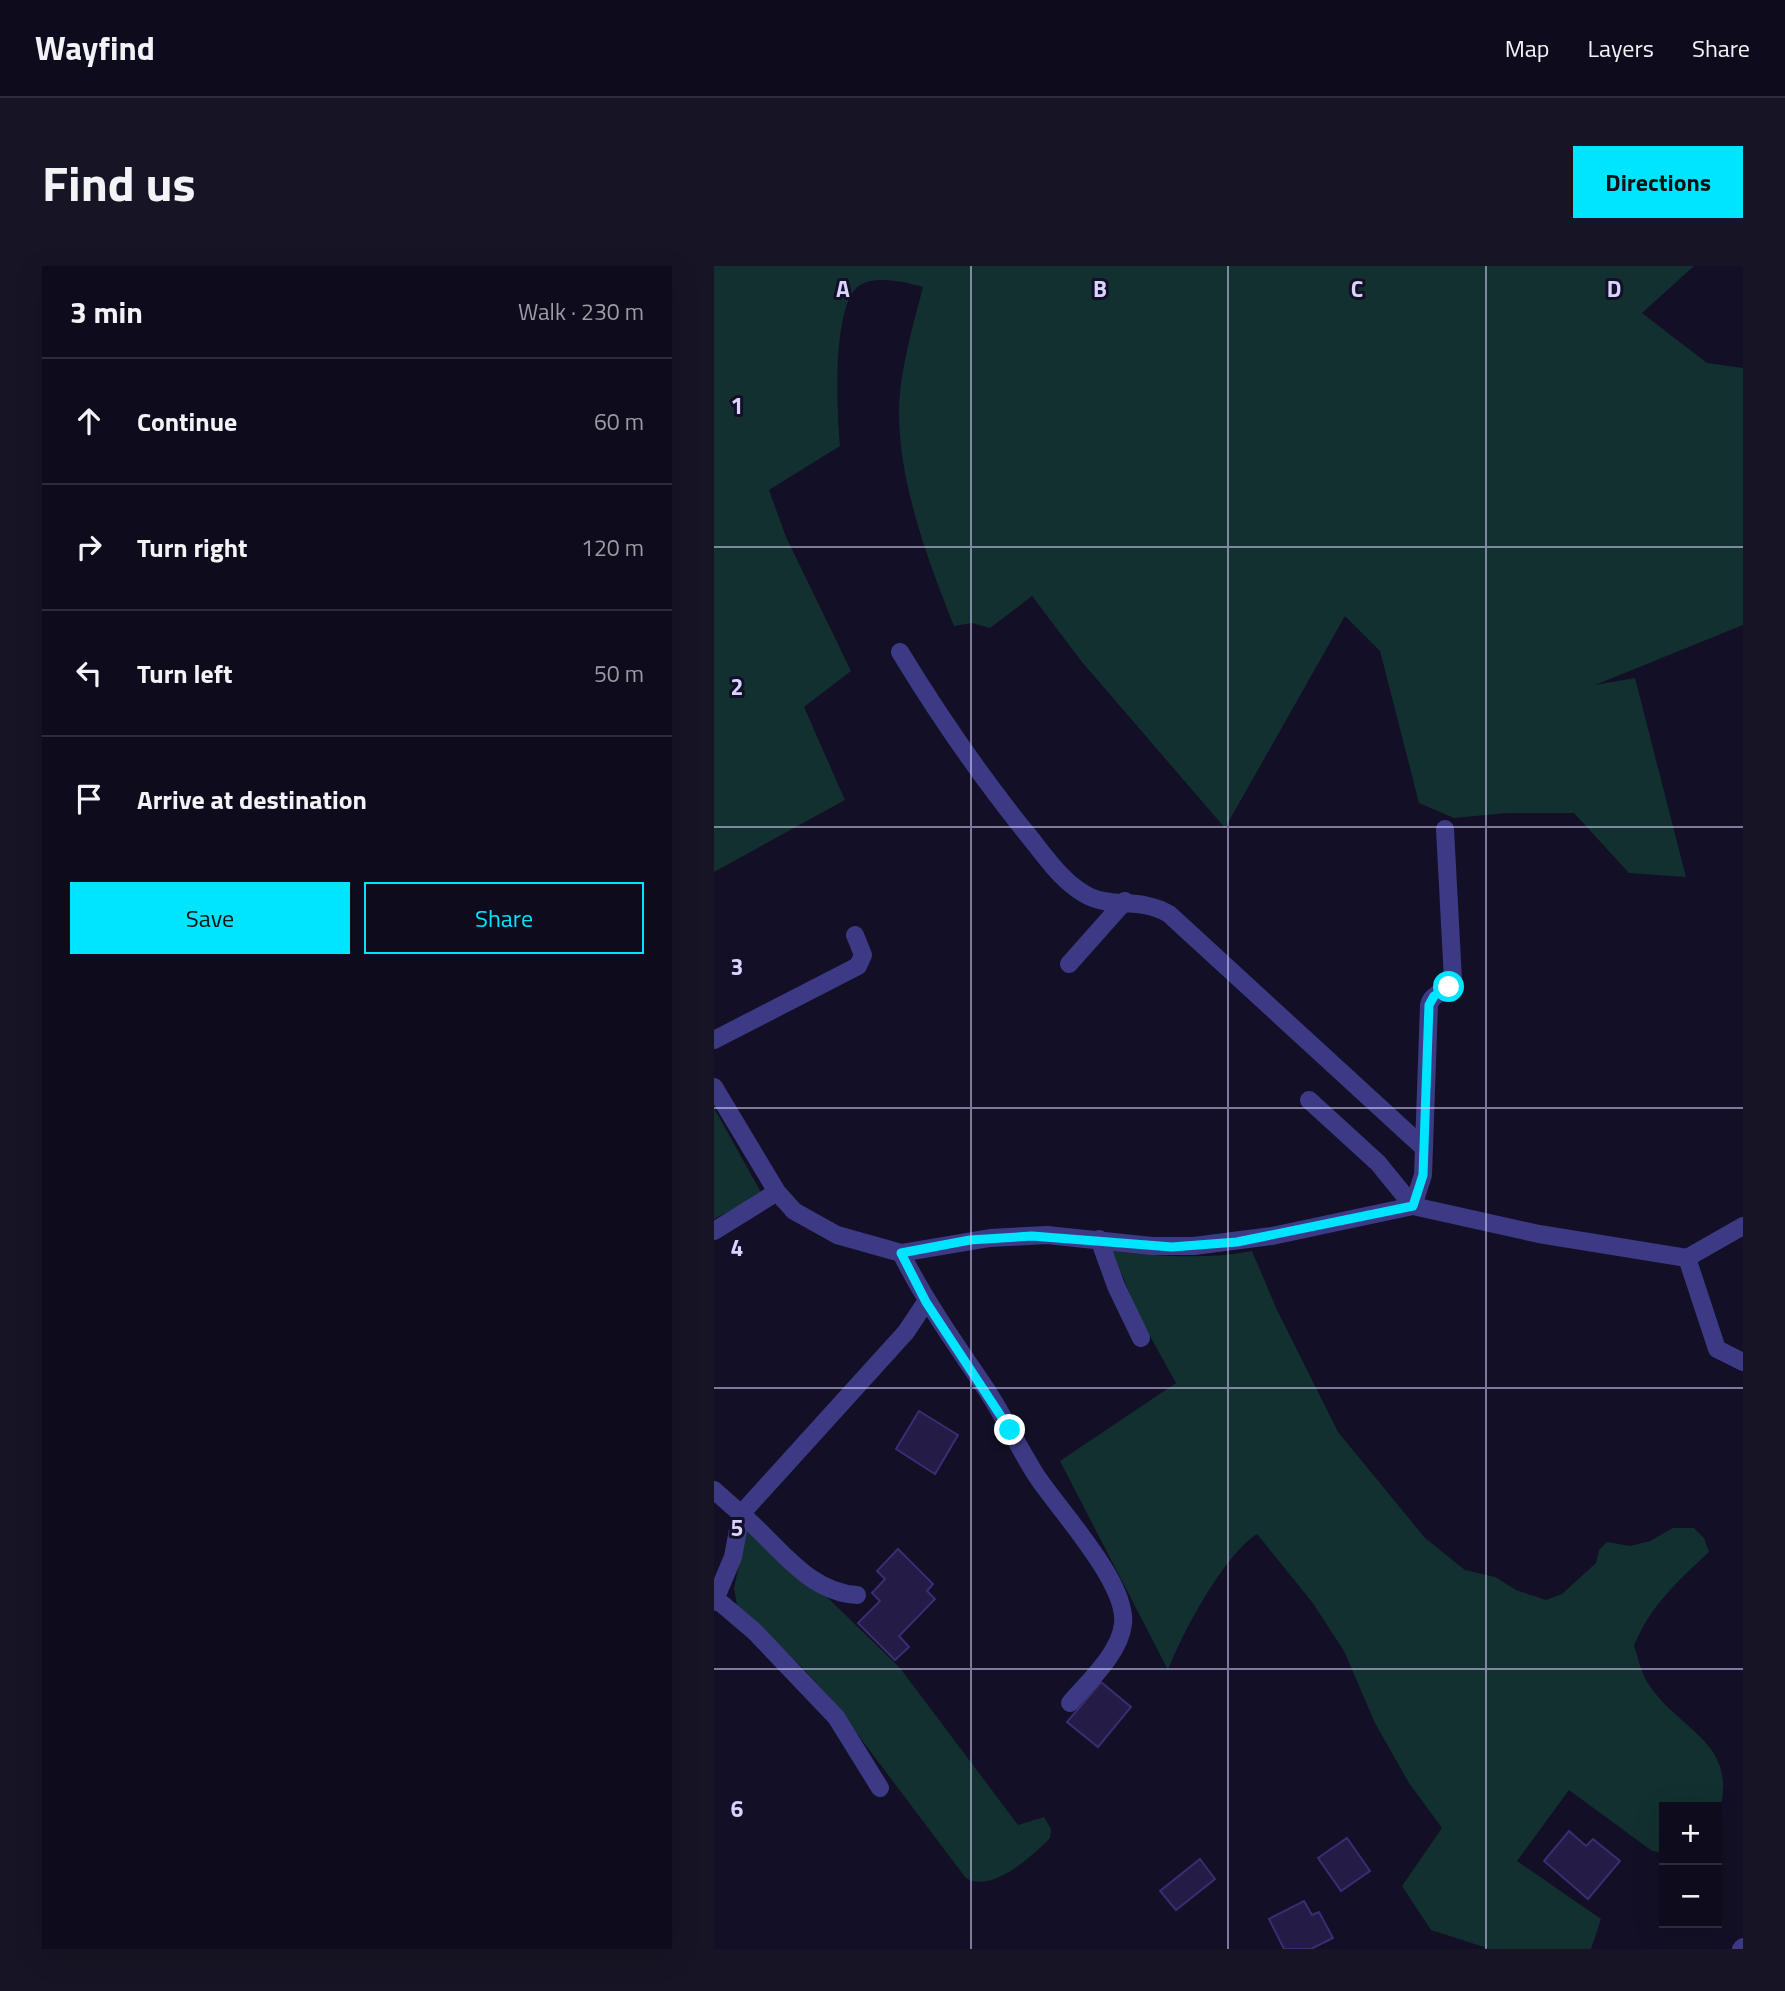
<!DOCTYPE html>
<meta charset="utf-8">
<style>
:root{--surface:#0e0b1c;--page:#171425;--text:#f1f3f6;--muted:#9b9ba3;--line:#2e2b3b;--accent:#00e5ff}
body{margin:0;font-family:"Titillium Web",sans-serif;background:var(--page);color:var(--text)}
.controls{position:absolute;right:21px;bottom:21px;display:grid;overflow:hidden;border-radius:0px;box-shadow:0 7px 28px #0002}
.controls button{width:63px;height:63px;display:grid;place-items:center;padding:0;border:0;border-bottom:2px solid var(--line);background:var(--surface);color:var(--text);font:35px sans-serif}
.stop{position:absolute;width:21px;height:21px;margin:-16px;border:5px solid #00e5ff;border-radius:50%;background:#fff}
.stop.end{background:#00e5ff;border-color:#fff;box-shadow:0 2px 7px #0008}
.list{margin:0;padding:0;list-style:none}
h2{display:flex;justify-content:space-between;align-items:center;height:91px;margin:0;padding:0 28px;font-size:30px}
h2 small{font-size:23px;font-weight:400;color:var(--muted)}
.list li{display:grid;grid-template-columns:46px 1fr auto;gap:21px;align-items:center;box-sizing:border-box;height:126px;padding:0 28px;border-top:2px solid var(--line)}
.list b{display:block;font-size:26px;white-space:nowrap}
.list em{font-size:23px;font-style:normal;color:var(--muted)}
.actions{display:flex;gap:14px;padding:21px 28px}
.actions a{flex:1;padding:16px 0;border:2px solid var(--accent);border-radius:0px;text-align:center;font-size:24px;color:var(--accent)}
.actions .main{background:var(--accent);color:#111}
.icon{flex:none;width:38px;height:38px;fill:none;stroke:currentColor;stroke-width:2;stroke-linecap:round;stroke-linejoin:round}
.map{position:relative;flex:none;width:1029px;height:1683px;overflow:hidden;border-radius:0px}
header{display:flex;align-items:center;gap:42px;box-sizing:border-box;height:98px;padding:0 35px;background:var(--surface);border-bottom:2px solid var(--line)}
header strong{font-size:33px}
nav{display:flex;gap:38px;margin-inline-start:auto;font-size:24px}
.intro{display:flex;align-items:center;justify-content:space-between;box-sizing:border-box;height:168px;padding:0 42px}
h1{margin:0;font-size:49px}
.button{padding:18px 32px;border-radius:0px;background:var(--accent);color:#111;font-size:24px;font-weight:700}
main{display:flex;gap:42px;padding:0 42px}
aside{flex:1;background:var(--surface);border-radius:0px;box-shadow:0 7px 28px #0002}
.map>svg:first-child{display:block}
</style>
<header>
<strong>Wayfind</strong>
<nav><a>Map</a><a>Layers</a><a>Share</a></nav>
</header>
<div class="intro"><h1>Find us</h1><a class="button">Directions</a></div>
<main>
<aside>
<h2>3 min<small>Walk · 230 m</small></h2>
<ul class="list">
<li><svg class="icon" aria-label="ahead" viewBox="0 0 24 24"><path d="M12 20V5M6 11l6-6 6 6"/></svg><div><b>Continue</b></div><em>60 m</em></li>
<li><svg class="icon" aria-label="right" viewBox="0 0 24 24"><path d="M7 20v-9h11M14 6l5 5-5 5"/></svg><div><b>Turn right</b></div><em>120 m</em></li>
<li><svg class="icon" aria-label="left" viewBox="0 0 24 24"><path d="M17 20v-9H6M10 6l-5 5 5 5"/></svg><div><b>Turn left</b></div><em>50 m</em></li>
<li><svg class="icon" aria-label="arrive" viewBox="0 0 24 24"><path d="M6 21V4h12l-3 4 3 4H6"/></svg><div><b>Arrive at destination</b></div></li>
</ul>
<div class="actions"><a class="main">Save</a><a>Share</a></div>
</aside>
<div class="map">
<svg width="1029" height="1683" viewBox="0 0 1029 1683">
<rect width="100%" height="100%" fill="#130f26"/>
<!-- green -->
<path fill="#12302f" d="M0,0H980L928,47L993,97L1029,102V359L881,419L921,412L972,611L915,607L860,547H793L740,552L705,537L666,385L631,350L511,562L368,396L318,330L276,362L258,357L240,360C212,290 179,202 186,126C190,90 200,56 209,21C192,16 162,9 146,19C117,37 123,148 126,180L55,224L72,271L137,405L90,441L131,534L0,606Z
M0,842L48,928L0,953Z
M398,985C446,990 490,994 538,985L563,1044L624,1166L711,1272L751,1304L781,1311L802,1324L832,1334L848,1328L882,1297L885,1284L893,1276L916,1280L936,1275L959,1262H980L990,1272L995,1286C965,1314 935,1341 920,1380C924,1391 927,1406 933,1416C966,1468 1029,1475 1003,1554V1541H950V1587L938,1585L855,1524L803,1595L887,1653L877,1683H776L717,1664L688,1620L728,1562L695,1517L661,1457L630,1385L598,1336L543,1268C509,1290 469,1366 454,1404L346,1195L462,1117L427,1054Z
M33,1263L82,1310L115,1333L186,1402L304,1559L330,1551L337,1563L336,1572C321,1588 275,1630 251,1611L117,1433L86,1399L23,1340L20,1322Z"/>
<!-- building -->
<path fill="#241b47" stroke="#3b2d73" stroke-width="2" d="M205,1145L244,1169L221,1208L182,1183Z
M184,1283L219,1318L213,1325L221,1333L185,1370L195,1381L181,1394L144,1357L166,1335L158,1327L171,1313L163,1305Z
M387,1416L417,1441L384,1481L353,1456Z
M855,1565L872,1580L879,1573L906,1595L874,1633L830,1595Z
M633,1572L656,1605L627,1625L604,1592Z
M486,1593L501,1613L462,1644L446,1625Z
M590,1635L598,1649L605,1646L619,1672L597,1683H570L555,1653Z"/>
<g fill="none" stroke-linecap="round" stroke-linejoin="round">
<!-- street -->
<path stroke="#3d3a85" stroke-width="18" d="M186,386C225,450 267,511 314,569C331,590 346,613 369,627C395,644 425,630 455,648L710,882
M355,698L411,635
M0,774L144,700L149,689L141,669
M0,821L63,926L80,945L123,969L187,987L276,972L333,969L438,980H480L558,970L699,940L825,968L973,992L1029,960
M595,834L664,897L699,940
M699,940L709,909L715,739C718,725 735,727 739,714L731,563
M0,965L63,926
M385,973L402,1020L427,1072
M187,987C212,1037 243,1080 274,1126C291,1153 305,1182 322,1209C344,1243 414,1317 409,1358C406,1387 374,1416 356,1437
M973,992L1003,1083L1029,1096
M0,1224L27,1248L192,1066L212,1036
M2,1333L40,1365L122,1451L166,1522
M0,1336L19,1291L27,1248C63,1277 92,1326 143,1329
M1027,1683L1029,1681"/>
</g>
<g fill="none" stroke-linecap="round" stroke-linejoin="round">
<!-- route -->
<path stroke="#00e5ff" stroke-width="9" d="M296,1164L212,1036L187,987L256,974L318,970L458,981L523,976L699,940L709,909L715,739L720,730L735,721"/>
</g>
<!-- grid -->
<path fill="none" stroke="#d9d4ff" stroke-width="2" stroke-opacity="0.55" d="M257,0V1683M514,0V1683M772,0V1683M0,281H1029M0,561H1029M0,842H1029M0,1122H1029M0,1403H1029"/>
<g font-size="23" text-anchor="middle" font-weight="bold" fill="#d9d4ff" stroke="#130f26" stroke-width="6" stroke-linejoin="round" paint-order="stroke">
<text x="129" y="31">A</text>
<text x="386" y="31">B</text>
<text x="643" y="31">C</text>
<text x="900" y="31">D</text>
<text x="23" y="148">1</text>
<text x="23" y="429">2</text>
<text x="23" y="709">3</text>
<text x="23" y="990">4</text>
<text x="23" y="1270">5</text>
<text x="23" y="1551">6</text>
</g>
</svg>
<div class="controls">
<button>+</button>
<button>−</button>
</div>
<div class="stop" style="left:735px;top:721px"></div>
<div class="stop end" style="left:296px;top:1164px"></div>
</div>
</main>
